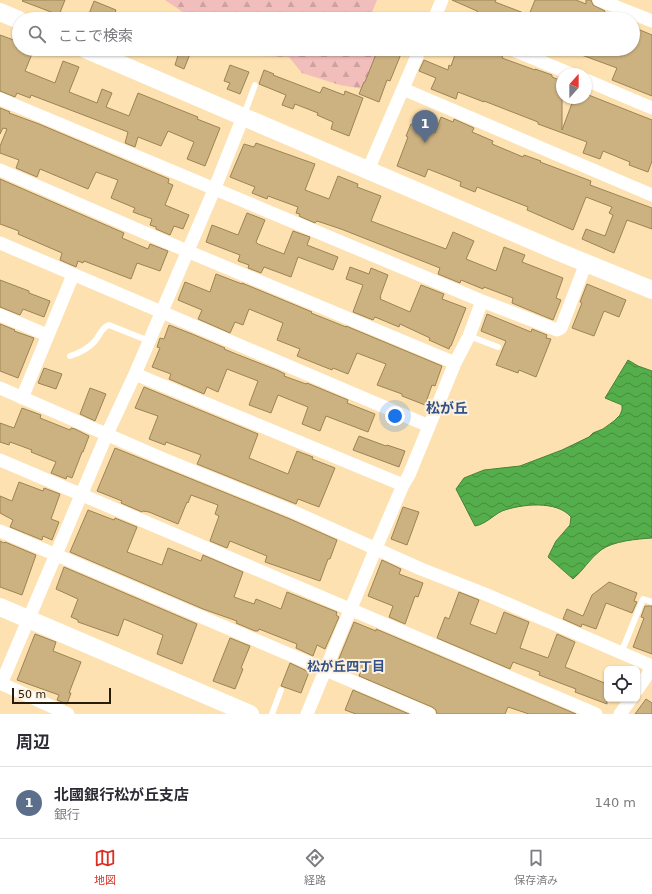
<!DOCTYPE html>
<html lang="ja">
<meta charset="utf-8">
<style>
:root{--surface:#fff;--page:#f7f7f7;--text:#2b2b33;--muted:#7c7c81;--line:#e1e1e2;--accent:#d93025}
body{margin:0;font-family:"DejaVu Sans","Noto Sans JP",sans-serif;background:var(--page);color:var(--text)}
.controls{position:absolute;right:12px;bottom:12px;display:grid;overflow:hidden;border-radius:6px;box-shadow:0 1px 3px #0004}
.controls button{width:36px;height:36px;display:grid;place-items:center;padding:0;border:0;border-bottom:1px solid var(--line);background:var(--surface);color:var(--text);font:20px sans-serif}
.compass{position:absolute;left:556px;top:68px;width:36px;height:36px;border-radius:50%;background:var(--surface);box-shadow:0 1px 3px #0004;rotate:21deg}
.scale{position:absolute;left:12px;bottom:10px;width:99px;box-sizing:border-box;padding-left:4px;border:2px solid #261c08;border-top:0;font-size:11px;line-height:14px;white-space:nowrap;color:#261c08;-webkit-text-stroke:3px #fcf1de;paint-order:stroke}
.you{position:absolute;left:395px;top:416px;width:14px;height:14px;margin:-10px;border:3px solid #fff;border-radius:50%;background:#1a73e8;box-shadow:0 0 0 6px #1a73e833}
.badge{display:grid;place-items:center;width:26px;height:26px;border-radius:50%;background:var(--accent);color:#fff;font-size:13px;font-weight:700}
.pin{position:absolute;translate:-50% -33px;filter:drop-shadow(0 1px 2px #0008)}
.pin::after{content:'';position:absolute;top:21px;width:14px;height:12px;background:inherit;clip-path:polygon(0 0,100% 0,50% 100%)}
.list{margin:0;padding:0;list-style:none}
h2{display:flex;justify-content:space-between;align-items:center;height:52px;margin:0;padding:0 16px;font-size:17px}
h2 small{font-size:13px;font-weight:400;color:var(--muted)}
.list li{display:grid;grid-template-columns:26px 1fr auto;gap:12px;align-items:center;box-sizing:border-box;height:72px;padding:0 16px;border-top:1px solid var(--line)}
.list b{display:block;font-size:15px;white-space:nowrap}
.list p{margin:0;font-size:13px;white-space:nowrap;color:var(--muted)}
.list em{font-size:13px;font-style:normal;color:var(--muted)}
.icon{flex:none;width:22px;height:22px;fill:none;stroke:currentColor;stroke-width:2;stroke-linecap:round;stroke-linejoin:round}
.map{position:relative;flex:none;width:652px;height:714px;overflow:hidden}
.search{position:absolute;background:var(--surface);box-shadow:0 1px 3px #0004;left:12px;right:12px;top:12px;height:44px;display:flex;align-items:center;gap:10px;box-sizing:border-box;padding:0 14px;border-radius:22px;color:var(--muted);font-size:15px}
.sheet{height:124px;background:var(--surface)}
nav{display:flex;justify-content:space-around;align-items:center;box-sizing:border-box;height:56px;border-top:1px solid var(--line);background:var(--surface);font-size:11px;color:var(--muted)}
nav a{display:grid;justify-items:center;gap:2px}
nav .on{color:var(--accent)}
.map>svg:first-child{display:block}
</style>
<div class="map">
<svg width="652" height="714" viewBox="0 0 652 714">
<defs>
<pattern id="forest-firs" width="22" height="20" patternUnits="userSpaceOnUse"><rect width="22" height="20" fill="#f1bebb"/><path d="M5 1l3.5 6h-7zM16 11l3.5 6h-7z" fill="#cea39f"/></pattern>
<pattern id="water-waves" width="16" height="10" patternUnits="userSpaceOnUse"><rect width="16" height="10" fill="#54ae4b"/><path d="M0 5q4-4 8 0t8 0" fill="none" stroke="#458d3c"/></pattern>
</defs>
<rect width="100%" height="100%" fill="#fde1b0"/>
<!-- forest -->
<path fill="url(#forest-firs)" d="M165,0H377L372,12L373,19H193Z
M242,49H378L363,89L340,85L302,73L289,57L262,56Z"/>
<!-- water -->
<path fill="url(#water-waves)" stroke="#468237" d="M628,360L638,366L652,371V538C637,539 613,541 601,550C590,558 583,571 573,579L548,557L556,541L570,525L571,517C557,500 521,504 502,511C492,516 486,524 475,526L456,489L464,478L484,470L520,466L562,450L589,437L593,433L603,429L614,421L620,415L622,410V405L605,398Z"/>
<!-- building -->
<path fill="#cdb281" stroke="#9c8354" d="M23,0H65L59,15L22,1Z
M452,0H496L495,2L529,15L535,0H576L586,4V0H591L593,5L605,11L602,19H499L490,15L489,17L477,12V11Z
M94,1L116,10L113,19H87Z
M633,27L652,35V96L612,80L617,68L568,50L603,49L622,56L624,49H633Z
M0,35L19,42V49H34L25,71L55,83L63,61L79,67L69,92L97,103L102,89L112,93L106,107L129,116L138,93L198,117L197,119L220,128L205,166L187,159L194,142L168,131L161,146L138,137L135,147L125,143L128,132L31,95L30,98L17,93L15,97L0,91Z
M180,49H192L184,69L175,65Z
M378,49H403L390,81L387,80L379,102L359,94L364,82H365Z
M457,49H489L503,54L502,58L535,70V69L552,75V77L562,81V130L574,98H586V94L652,120V161L648,172L629,165L630,162L603,151L600,159L583,153L587,142L538,124V122L484,101V102L458,92L456,99L431,89L436,78L419,71L424,60L448,70L449,65L451,66Z
M230,65L249,72L240,94L227,89L230,83L224,81Z
M264,70L274,74L273,75L320,93L323,87L344,95L345,91L363,98L349,136L331,129L333,122L317,115L318,113L295,104L293,109L282,105L286,95L259,84Z
M0,108L10,112L9,113L39,124L169,179L168,183L173,185L165,205L189,215L183,229L174,226L170,235L156,229V227L150,225L152,219L133,212L135,208L111,198L118,180L96,172L88,189L40,169L37,177L16,168L19,160L0,153V146L7,129L3,128L0,134Z
M441,117L453,122L454,119L474,128L472,132L493,141L492,144L523,157L524,155L541,161L540,162L591,181L590,185L652,208V229L627,220L614,253L582,239L586,229L605,236L613,215L609,213L612,207L586,197L573,230L527,210L528,207L477,187L475,192L460,186L461,182L428,169L425,177L397,166L408,137L406,136L411,124L435,133Z
M256,143L315,164L305,190L329,199L338,176L358,184L357,187L381,196L371,221L446,249L453,232L474,241L466,259L496,271L504,247L525,255L522,262L563,278L556,298L561,300L553,320L512,303L513,298L484,287L483,289L461,280L460,283L455,281L438,274L440,268L341,229L317,221L315,223L299,216L300,214L296,213L298,207L268,196L267,199L252,193L255,187L230,177L244,144L254,147Z
M0,179L124,233L122,238L148,249L150,244L168,251L160,271L137,263L131,279L84,261L83,263L78,261L76,267L60,260L62,253L18,234L19,231L0,224Z
M247,213L265,220L256,242L258,244L284,254L293,231L310,237L307,245L338,257L333,270L298,257L291,277L264,267L261,273L248,268L249,265L238,261L240,255L206,242L212,225L238,235Z
M350,267L369,274L371,268L388,275L380,297H381L380,299L410,312L421,285L444,294L442,299L466,308L451,346H450L449,349L429,340L430,338L400,324L399,327L375,317L373,320L353,312L363,285L346,279Z
M216,274L242,284V283L312,312L311,313L346,327V326L442,366L435,386L432,385L425,405L402,396V394L377,385L386,364L357,353L348,374L333,368L332,370L297,356L300,349L277,340L283,323L249,309L243,325L235,322L230,333L198,319L202,310L178,300L185,282L210,292Z
M0,280L29,291V293L50,301L44,317L23,309L20,315L0,307Z
M587,284L626,300L619,317L604,311L594,336L572,328L582,303L580,302Z
M487,314L531,332L532,329L547,335L546,338L551,339L536,377L519,370L518,373L496,365L506,341L481,331Z
M0,324L15,330L14,331L34,338L18,378L0,371Z
M169,325L192,334L225,348L224,349L236,354L277,370L285,374L284,376L306,384L307,383L348,400L347,403L375,414L368,432L326,416L320,431L302,424L308,407L278,395L271,413L249,405L258,381L227,369L218,392L207,387L204,394L169,379L171,374L152,367L160,348L157,347L160,338L164,339Z
M44,368L62,374L56,389L38,383Z
M144,387L258,434L249,458L288,474L297,451L313,457L312,459L335,468L319,507L298,499L296,504L197,464L201,455L166,442L165,445L149,439L158,416L135,408Z
M90,388L106,394L95,421L80,414Z
M22,408L41,415L40,418L70,430L71,428L75,429L89,436L83,452H82L72,478L67,476L66,479L51,473L56,462L31,452L32,450L10,442L9,445L0,442V423L14,428Z
M359,436L386,446L387,445L405,451L399,467L353,450Z
M115,448L290,519L337,540L330,559H328L320,581L265,562L267,556L230,541L227,548L210,541L219,516L215,514L218,505L191,495L188,503L187,502L178,524L149,512L143,511L142,512L121,503L122,501L97,491Z
M19,482L43,491L44,488L60,494L51,519L59,522L52,540L43,536L42,540L10,527L13,520L0,513V496L12,501Z
M403,507L419,512L407,545L391,539Z
M88,510L114,520L115,518L137,527L127,552L162,565L168,548L201,561L203,555L243,572L234,597L254,604L256,599L281,609L287,592L337,612L336,615L339,617L325,649L317,645L313,656L296,648L297,644L259,629L258,631H255L236,623L237,621L203,609L70,552Z
M0,541L4,543L5,542L36,555L22,595L0,587Z
M382,560L401,569L399,574L423,583L418,597L415,596L405,624L389,617L393,606L368,596Z
M64,567L197,624L182,664L157,654L163,635L124,619L118,636L78,622V620L71,617L78,599L56,589Z
M609,582L637,593L634,601L637,602L632,613L606,603L596,629L582,624L581,627L563,619L567,609L583,616L592,595Z
M459,592L479,600L470,624L496,634L504,612L529,622L520,648L548,658L557,634L575,642L565,667L607,684V704L575,692L576,689L539,675L540,672L513,662L510,669L437,638L445,617L449,619Z
M645,606H652V654L633,647L644,618L641,617Z
M354,622L376,631V629L576,714H529L508,707L505,714H437L436,710L432,707L359,676L361,670L338,661Z
M35,634L56,642L53,651L81,662L69,693H71L67,704L57,700L59,695L17,680Z
M230,638L250,646L241,668L243,669L235,689L213,681Z
M290,663L309,672L301,693L281,686Z
M353,690L409,714H356L345,710Z
M646,699L652,703V714H635Z"/>
<g fill="none" stroke-linecap="round" stroke-linejoin="round">
<!-- lane -->
<path stroke="#fff" stroke-width="6" d="M244,115L255,85
M469,336L498,347
M70,356C80,353 88,349 95,341C100,335 101,328 109,325L149,341
M621,653L643,599L652,602
M272,714L281,690"/>
<!-- street -->
<path stroke="#fff" stroke-width="13" d="M599,0L652,21
M434,19L442,0
M511,49L571,74
M586,80L652,108
M403,89L652,195
M0,99L482,301L557,330L561,328L586,263
M0,170L187,251L455,363
M368,170L420,49
M0,243L429,426
M0,315L47,335
M135,374L403,485
M0,388L161,458L294,512L421,569L485,594L652,666
M22,398L73,275
M0,460L596,714
M0,531L429,714
M0,683L68,714
M1,684L107,434L135,374L214,190L243,117
M637,690L652,668
M307,714L376,548L403,485L409,475L455,363L469,336L482,301
M620,714L631,699"/>
<!-- secondary -->
<path stroke="#fff" stroke-width="18" d="M0,12L19,20
M85,49L559,252L652,290
M0,607L250,714"/>
</g>
<g text-anchor="middle" dominant-baseline="central" stroke-width="4" stroke-linejoin="round" paint-order="stroke">
<!-- neighbourhood labels -->
<g font-size="13" font-weight="bold" fill="#325088" stroke="#fcf1de">
<text x="346" y="666">松が丘四丁目</text>
</g>
<!-- quarter labels -->
<g font-size="14" font-weight="bold" fill="#325088" stroke="#fcf1de">
<text x="447" y="408">松が丘</text>
</g>
</g>
</svg>
<div class="controls">
<button><svg class="icon" aria-label="locate" viewBox="0 0 24 24"><circle cx="12" cy="12" r="6"/><path d="M12 2v4M12 18v4M2 12h4M18 12h4"/></svg></button>
</div>
<svg class="compass" viewBox="-18 -18 36 36"><path d="M0-13l5 13h-10z" fill="#e53935"/><path d="M0 13l5-13h-10z" fill="#7c7c81"/></svg>
<div class="scale">50 m</div>
<div class="you"></div>
<div class="pin badge" style="left:425px;top:143px;background:#5c6f8a">1</div>
<div class="search"><svg class="icon" aria-label="search" viewBox="0 0 24 24"><circle cx="10" cy="10" r="6"/><path d="M15 15l6 6"/></svg>ここで検索</div>
</div>
<section class="sheet">
<h2>周辺<small></small></h2>
<ul class="list">
<li><span class="badge" style="background:#5c6f8a">1</span><div><b>北國銀行松が丘支店</b><p>銀行</p></div><em>140 m</em></li>
</ul>
</section>
<nav>
<a class="on"><svg class="icon" aria-label="map" viewBox="0 0 24 24"><path d="M3 6l6-2 6 2 6-2v14l-6 2-6-2-6 2zM9 4v14M15 6v14"/></svg>地図</a>
<a><svg class="icon" aria-label="directions" viewBox="0 0 24 24"><path d="M12 3l9 9-9 9-9-9zM9 14v-3h6M13 9l2 2-2 2"/></svg>経路</a>
<a><svg class="icon" aria-label="saved" viewBox="0 0 24 24"><path d="M7 4h10v16l-5-4-5 4z"/></svg>保存済み</a>
</nav>
